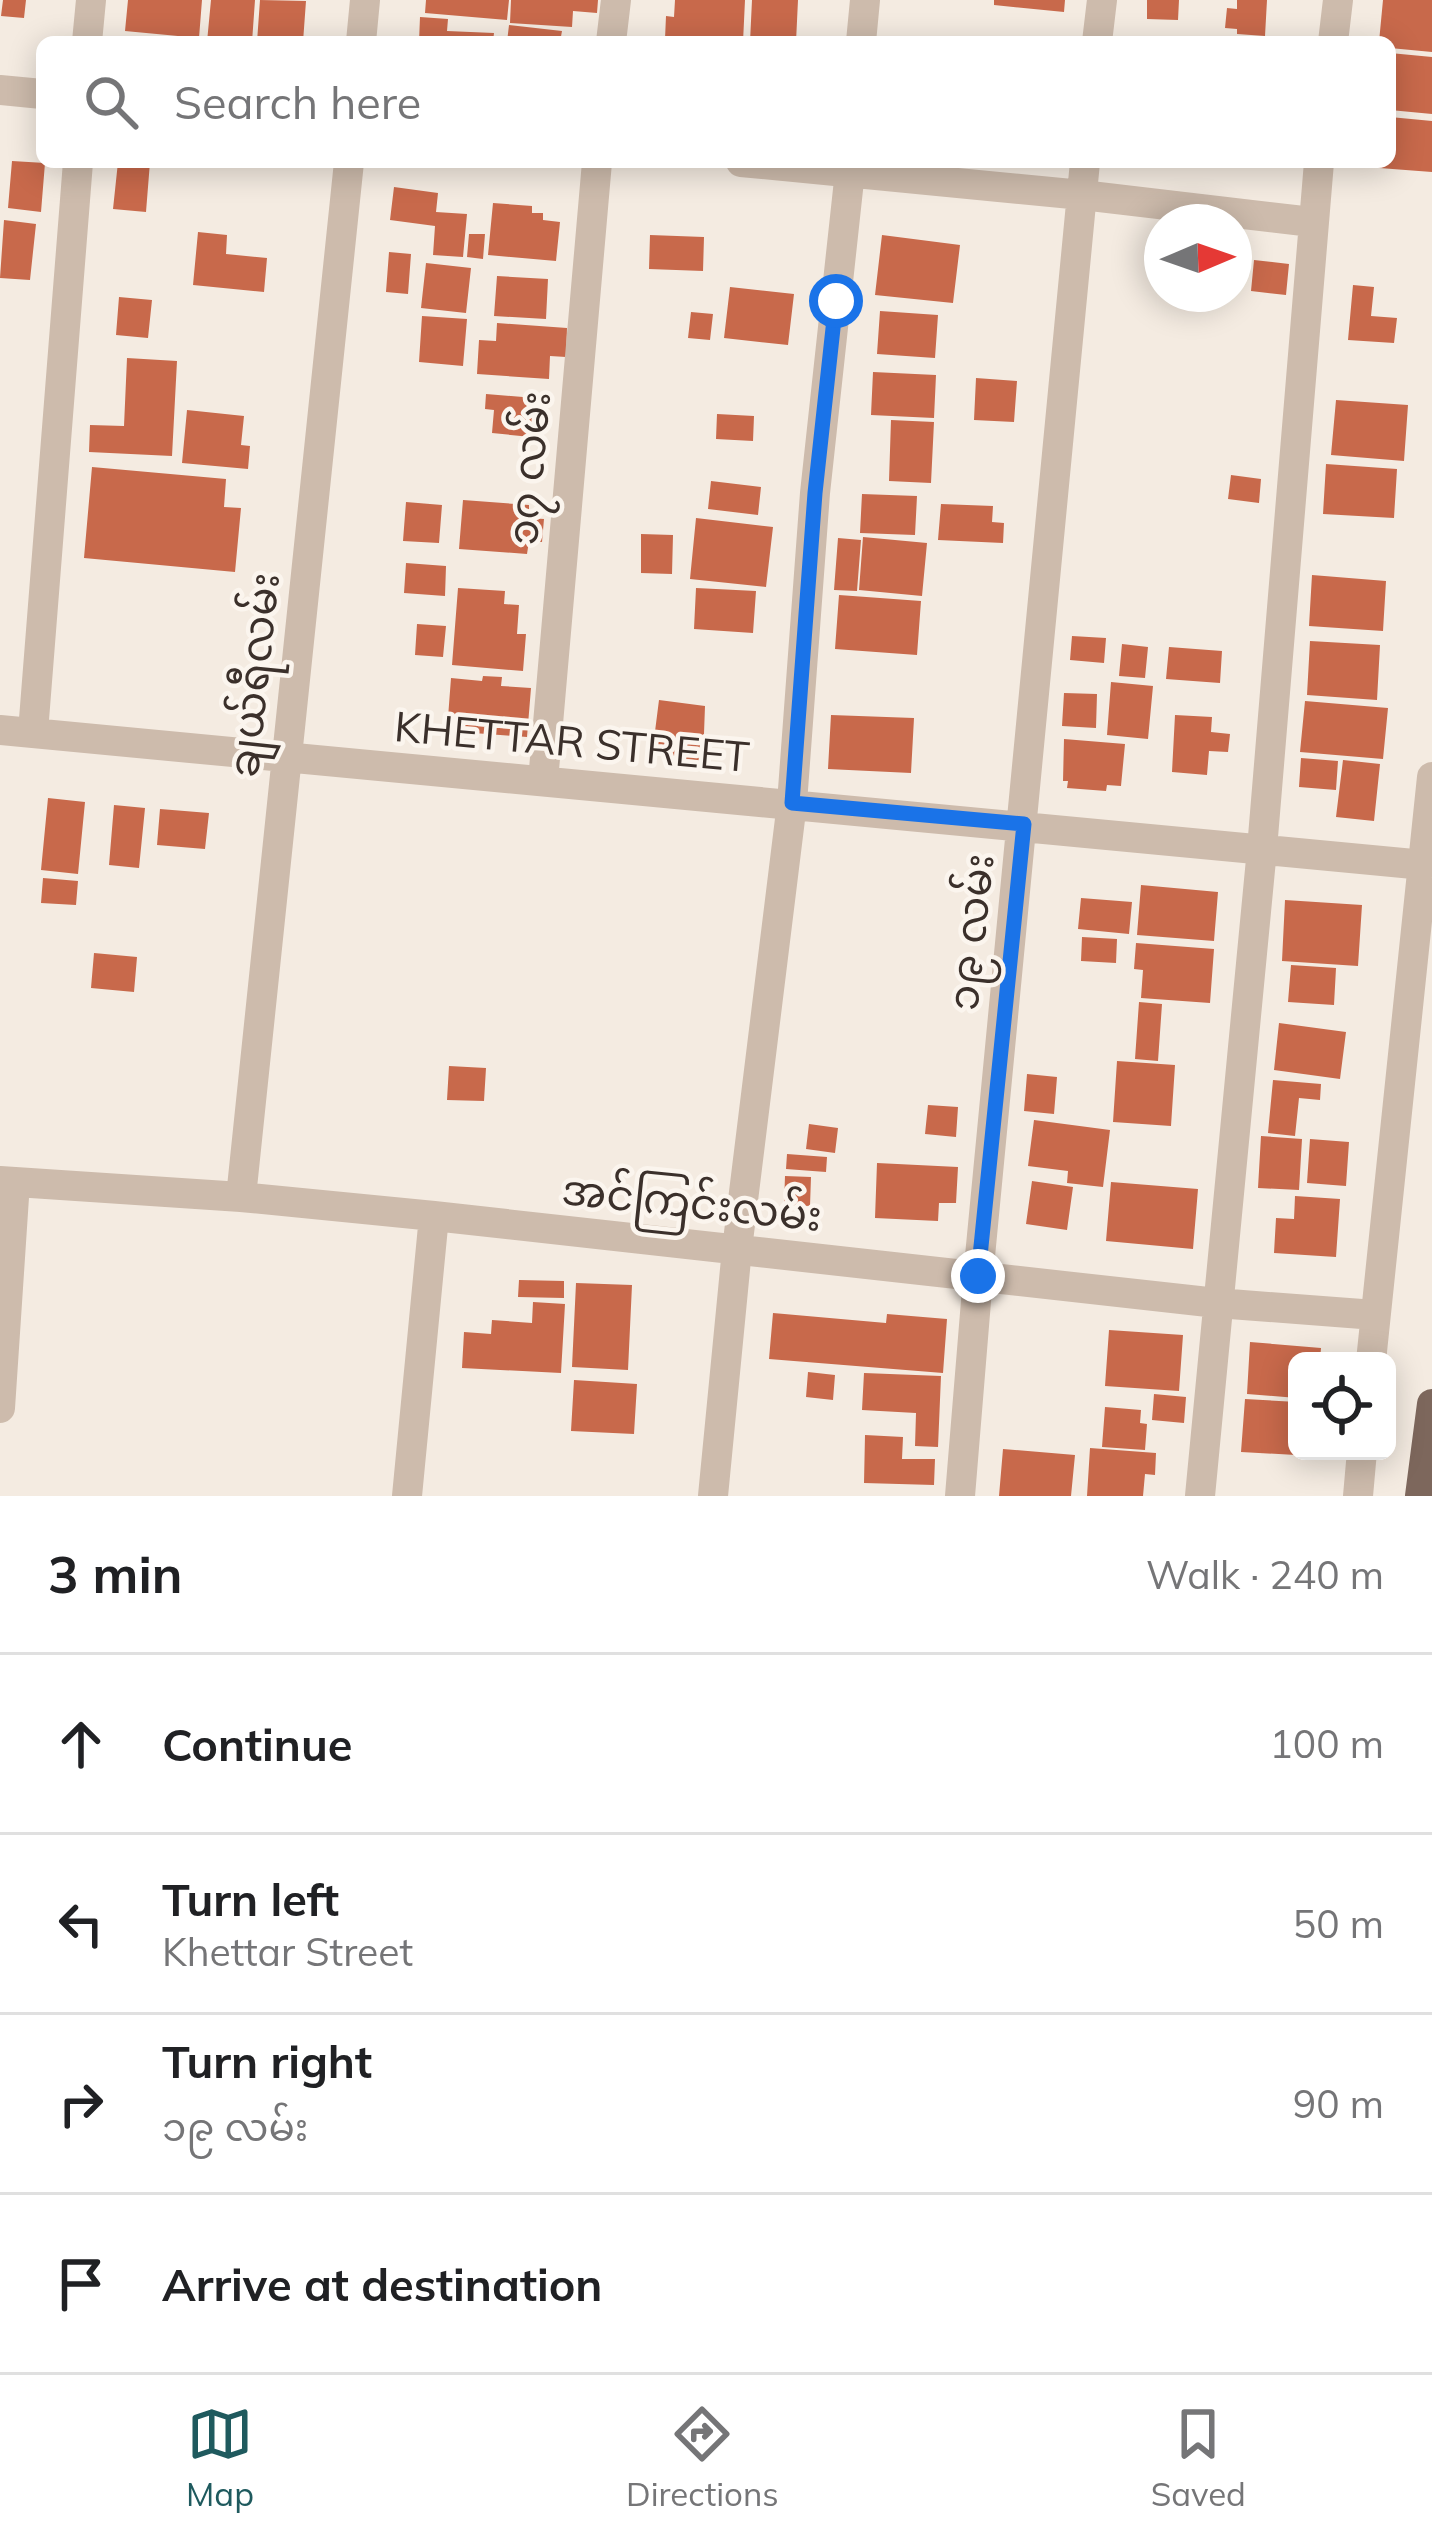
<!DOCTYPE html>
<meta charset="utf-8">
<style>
:root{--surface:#fff;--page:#f2f2f2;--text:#202124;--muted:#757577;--line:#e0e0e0;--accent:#1f5a5e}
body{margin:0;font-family:Mulish,"Noto Sans Myanmar",sans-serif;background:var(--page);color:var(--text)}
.controls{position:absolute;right:36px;bottom:36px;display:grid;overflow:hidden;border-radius:18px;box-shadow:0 6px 30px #0003}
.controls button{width:108px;height:108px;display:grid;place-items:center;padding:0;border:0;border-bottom:3px solid var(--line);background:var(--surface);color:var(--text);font:60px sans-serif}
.compass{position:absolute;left:1144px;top:204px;width:108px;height:108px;border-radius:50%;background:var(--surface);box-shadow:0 6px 30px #0003;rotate:88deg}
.stop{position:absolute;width:36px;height:36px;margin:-27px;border:9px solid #1a73e8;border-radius:50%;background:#fff}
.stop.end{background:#1a73e8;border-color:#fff;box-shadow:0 3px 12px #0008}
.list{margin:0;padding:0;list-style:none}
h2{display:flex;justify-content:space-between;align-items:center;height:156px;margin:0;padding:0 48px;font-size:51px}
h2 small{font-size:39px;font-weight:400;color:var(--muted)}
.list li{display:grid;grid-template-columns:78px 1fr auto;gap:36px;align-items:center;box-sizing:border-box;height:180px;padding:0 48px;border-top:3px solid var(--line)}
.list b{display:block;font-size:45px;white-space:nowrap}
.list p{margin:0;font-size:39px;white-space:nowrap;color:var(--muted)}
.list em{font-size:39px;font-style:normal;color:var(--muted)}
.icon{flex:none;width:66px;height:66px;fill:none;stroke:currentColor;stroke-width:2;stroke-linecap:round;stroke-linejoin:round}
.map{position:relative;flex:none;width:1432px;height:1496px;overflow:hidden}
.search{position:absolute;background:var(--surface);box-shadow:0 6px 30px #0003;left:36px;right:36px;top:36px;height:132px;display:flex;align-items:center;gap:30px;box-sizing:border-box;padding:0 42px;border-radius:18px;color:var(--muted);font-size:45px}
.sheet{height:876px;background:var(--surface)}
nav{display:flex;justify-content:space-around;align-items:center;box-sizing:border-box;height:168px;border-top:3px solid var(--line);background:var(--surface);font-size:33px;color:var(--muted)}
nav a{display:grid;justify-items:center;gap:6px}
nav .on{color:var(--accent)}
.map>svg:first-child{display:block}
</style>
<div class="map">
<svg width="1432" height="1496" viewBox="0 0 1432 1496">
<rect width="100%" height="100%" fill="#f4ebe1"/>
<!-- building -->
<path fill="#c8694b" d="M3,0H26L24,18L1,16Z
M128,0H202L199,38L125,31Z
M211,0H255L252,42H207Z
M260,0L306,1L303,42H257Z
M426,0H509L507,20L425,13Z
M511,0H598L597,13L573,11L572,27L510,23Z
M675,0H745L743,42L665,39L666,16L674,17Z
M752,0H798L796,42H750Z
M994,0H1065L1064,12L994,5Z
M1147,0H1179L1178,20L1147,19Z
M1237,0H1267L1265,36L1237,34V29L1225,28L1227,8L1237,9Z
M1383,0H1432V52L1390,48V42H1379Z
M420,17L448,19L447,31L494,33L493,42H419Z
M509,25L562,31L560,42H507Z
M1390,53L1432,57V114L1390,110Z
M1390,117L1432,121V172L1366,167V162H1390Z
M12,161L45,163L41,212L8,208Z
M118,162H150L146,212L113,209Z
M394,187L438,193L436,212L467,214L463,257L433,255L435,226L390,220Z
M493,203L532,206V213H543V220L560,222L556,261L488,255Z
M4,220L36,224L30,280L0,278Z
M198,232L227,235L226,254L267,258L264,292L193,285Z
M469,234H485L483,259L467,257Z
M650,235L704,237L703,271L649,269Z
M882,235L960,245L953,303L875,295Z
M389,252L411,254L408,294L386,292Z
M1254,260L1289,264L1286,295L1251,291Z
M426,263L471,268L466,313L421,308Z
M497,276L548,279L546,319L494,316Z
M1353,285L1374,287L1371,316L1397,318L1394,343L1348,340Z
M730,287L794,294L788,345L724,338Z
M119,297L152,300L148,338L116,335Z
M880,311L938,315L935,358L877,354Z
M691,312L713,314L710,340L688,338Z
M422,316L467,319L463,366L419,362Z
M497,323L567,328L566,357L550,356L549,379L477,374L479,340L496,341Z
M127,358L177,361L172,456L89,452L90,425L124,426Z
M873,372L936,375L934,418L871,415Z
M976,378L1017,381L1014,422L974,420Z
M486,394L535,398L531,437L492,433L494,410L485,409Z
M1336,400L1408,405L1404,461L1331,455Z
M187,410L244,416L241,445L250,446L248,469L182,463Z
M717,414L754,416L753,441L716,439Z
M891,420L934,422L931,483L889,481Z
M1326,464L1397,469L1394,518L1323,514Z
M92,467L226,479L224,507L241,508L235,572L84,558Z
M1231,475L1261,479L1259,503L1228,499Z
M711,481L761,487L758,515L708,509Z
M862,494L917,496L915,535L860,533Z
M463,500L529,505V518L544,519L542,542L529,541L527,554L459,549Z
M406,502L442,505L439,543L403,541Z
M941,504L993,506L992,522L1004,523L1003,543L938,540Z
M696,518L773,527L766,587L690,579Z
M641,534L673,535L672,574L641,573Z
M863,537L927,543L922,596L859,590Z
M838,538L861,540L857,591L834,590Z
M406,563L446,566L445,596L404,593Z
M1312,575L1386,581L1383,631L1309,626Z
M458,588L505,591L504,604L519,605L517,634H526L523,671L452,665Z
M696,588L756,591L753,633L694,629Z
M839,595L921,601L917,655L835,649Z
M417,624L446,626L443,657L415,655Z
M1072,636L1106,638L1104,663L1070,660Z
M1310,641L1380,645L1377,700L1307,695Z
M1122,644L1148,647L1145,678L1119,676Z
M1169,647L1222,651L1220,683L1166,679Z
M483,676L502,677L501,686L531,688L527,737L447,731L451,678L482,681Z
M1111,682L1153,686L1148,739L1107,735Z
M1064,693L1097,694L1096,728L1062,726Z
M659,700L705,706L703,761L652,755Z
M1305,701L1388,708L1383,759L1300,752Z
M831,715L914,718L911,773L828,769Z
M1175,715L1212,717L1211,732L1230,734L1228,752L1209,751L1207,775L1172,772Z
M1064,739L1125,744L1121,786L1107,785L1106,791L1067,788L1068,781H1063Z
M1301,758L1338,761L1336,790L1299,787Z
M1343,760L1380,764L1374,821L1336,817Z
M48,798L85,802L78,874L41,870Z
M114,805L145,808L139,868L109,865Z
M160,809L209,813L205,849L157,845Z
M43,878L78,881L76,905L41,903Z
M1141,885L1218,892L1214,941L1137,935Z
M1081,898L1132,902L1129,934L1078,929Z
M1285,900L1362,905L1358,966L1282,961Z
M1082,937L1117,939L1116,963L1081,961Z
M1136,943L1214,949L1210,1003L1141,998L1143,970L1134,969Z
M94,953L137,957L134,992L91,988Z
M1291,965L1336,968L1334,1005L1288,1002Z
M1139,1002L1162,1004L1158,1061L1135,1059Z
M1279,1023L1346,1032L1340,1079L1274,1070Z
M1117,1061L1175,1065L1171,1126L1113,1122Z
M449,1066L486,1068L484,1101L447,1100Z
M1027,1074L1057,1077L1054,1114L1024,1111Z
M1273,1080L1321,1084L1320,1100L1299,1098L1295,1136L1268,1133Z
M928,1105L958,1107L956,1137L925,1134Z
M1034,1120L1110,1130L1103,1187L1067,1183L1068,1171L1028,1166Z
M809,1124L838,1128L835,1153L806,1149Z
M1261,1136L1302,1139L1299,1190L1258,1188Z
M1310,1139L1349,1142L1346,1186L1307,1183Z
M787,1154L827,1157L826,1172L786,1169Z
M877,1163L958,1167L956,1203H939L938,1221L875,1218Z
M785,1176L811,1177L810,1206L784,1205Z
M1032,1181L1073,1187L1067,1230L1026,1224Z
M1111,1182L1198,1189L1193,1249L1106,1241Z
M1295,1196L1340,1199L1336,1257L1274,1253L1276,1218L1294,1219Z
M519,1280L564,1281V1298L518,1297Z
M576,1283L632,1285L628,1370L572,1367Z
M533,1302L565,1304L561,1373L462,1368L464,1332L491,1334L492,1320L532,1323Z
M773,1313L886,1323L887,1314L947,1319L943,1373L769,1359Z
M1109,1330L1183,1335L1179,1391L1105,1386Z
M1250,1342L1321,1348L1320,1361H1297V1398L1247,1394Z
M808,1372L835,1375L833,1400L806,1397Z
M864,1373L941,1376L938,1447L915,1446L916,1413L862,1410Z
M574,1380L637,1384L634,1434L571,1431Z
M1154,1394L1186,1397L1184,1423L1152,1420Z
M1245,1399L1297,1402V1451H1314L1313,1456L1241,1452Z
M1105,1407L1141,1410L1140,1423L1147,1424L1145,1450L1102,1447Z
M865,1435L903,1437L902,1459H935L934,1485L864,1483Z
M1090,1448L1156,1453L1155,1475L1145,1474L1143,1496H1087Z
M1003,1449L1075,1455L1071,1496H999Z"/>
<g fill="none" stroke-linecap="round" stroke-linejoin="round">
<!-- minor -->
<path stroke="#cdbbac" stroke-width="30" d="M87,42L91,0
M361,42L365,0
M611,42L616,0
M861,42L865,0
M1097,42L1102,0
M1333,42L1338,0
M0,90L42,94
M741,162L1082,195L1312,222
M0,730L1424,865
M33,732L78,162
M543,781L597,162
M0,1181L241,1197L434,1216L1217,1303L1375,1315
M241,1197L349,162
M1371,1361L1432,777
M0,1408L15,1182
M407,1496L434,1216
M713,1496L737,1249L792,803L815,493L851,162
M960,1496L978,1277L1085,162
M1200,1496L1262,849L1319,162
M1358,1496L1362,1451"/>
<!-- major -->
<path stroke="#7d675c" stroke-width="30" d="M1420,1496L1432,1404"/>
</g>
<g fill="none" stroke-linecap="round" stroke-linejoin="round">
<!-- route -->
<path stroke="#1a73e8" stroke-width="15" d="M836,301L815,493L792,803L1024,824L978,1276"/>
</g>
<g text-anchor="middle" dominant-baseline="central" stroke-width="9" stroke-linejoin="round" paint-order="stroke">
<!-- street labels -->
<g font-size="42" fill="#3b302b" stroke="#fbf5ee">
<text transform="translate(528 468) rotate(-85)">၁၇ လမ်း</text>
<text transform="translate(253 675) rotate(-84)">ချယ်ရီလမ်း</text>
<text transform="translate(572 741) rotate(5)">KHETTAR STREET</text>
<text transform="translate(970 932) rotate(-84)">၁၉ လမ်း</text>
<text transform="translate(692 1202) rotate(6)">အင်ကြင်းလမ်း</text>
</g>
</g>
</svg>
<div class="controls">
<button><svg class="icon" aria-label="locate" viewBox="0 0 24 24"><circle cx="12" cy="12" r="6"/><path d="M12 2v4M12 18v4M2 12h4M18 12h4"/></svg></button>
</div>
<svg class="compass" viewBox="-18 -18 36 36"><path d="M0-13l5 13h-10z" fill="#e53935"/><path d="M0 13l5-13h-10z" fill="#757577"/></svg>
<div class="stop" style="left:836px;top:301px"></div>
<div class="stop end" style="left:978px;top:1276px"></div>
<div class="search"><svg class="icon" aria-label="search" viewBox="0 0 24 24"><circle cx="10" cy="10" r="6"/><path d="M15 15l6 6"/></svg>Search here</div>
</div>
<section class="sheet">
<h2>3 min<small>Walk · 240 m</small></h2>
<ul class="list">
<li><svg class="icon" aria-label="ahead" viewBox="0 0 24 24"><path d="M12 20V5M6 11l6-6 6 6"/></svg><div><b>Continue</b></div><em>100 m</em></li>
<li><svg class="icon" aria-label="left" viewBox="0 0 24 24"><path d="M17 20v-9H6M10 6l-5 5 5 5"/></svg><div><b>Turn left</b><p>Khettar Street</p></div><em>50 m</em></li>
<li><svg class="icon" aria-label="right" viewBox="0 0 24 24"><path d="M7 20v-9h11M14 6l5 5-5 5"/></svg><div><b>Turn right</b><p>၁၉ လမ်း</p></div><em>90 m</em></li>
<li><svg class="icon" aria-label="arrive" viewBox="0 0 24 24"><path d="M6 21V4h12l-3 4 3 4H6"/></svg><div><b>Arrive at destination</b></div></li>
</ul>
</section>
<nav>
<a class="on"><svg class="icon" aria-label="map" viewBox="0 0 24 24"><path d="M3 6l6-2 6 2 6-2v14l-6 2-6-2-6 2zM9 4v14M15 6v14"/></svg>Map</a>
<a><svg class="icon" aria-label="directions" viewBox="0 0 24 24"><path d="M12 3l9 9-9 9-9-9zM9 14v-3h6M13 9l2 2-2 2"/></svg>Directions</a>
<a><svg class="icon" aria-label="saved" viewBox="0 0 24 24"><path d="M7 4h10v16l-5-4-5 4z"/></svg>Saved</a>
</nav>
